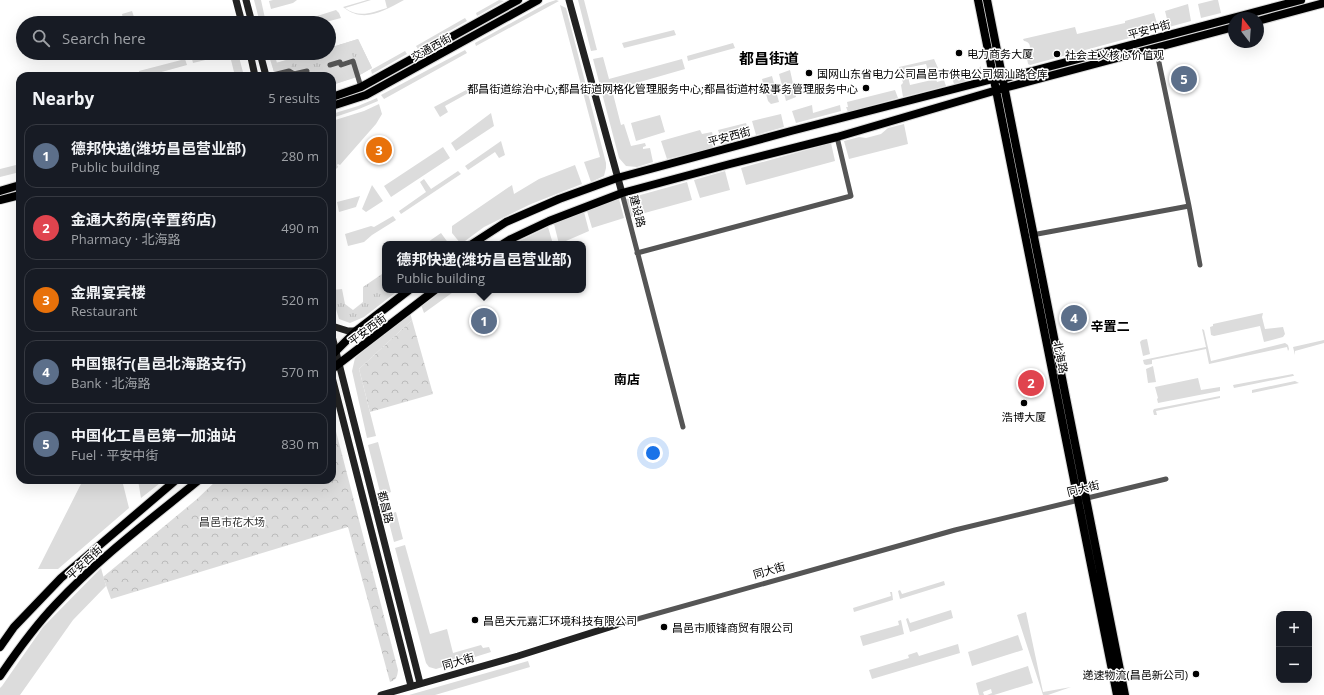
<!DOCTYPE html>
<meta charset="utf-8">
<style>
:root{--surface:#171b24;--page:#242831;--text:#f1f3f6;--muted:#9ea1a6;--line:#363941;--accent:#ea580c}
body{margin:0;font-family:"Open Sans","Noto Sans SC",sans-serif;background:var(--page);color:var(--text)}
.controls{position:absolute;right:12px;bottom:12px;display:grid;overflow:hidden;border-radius:8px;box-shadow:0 4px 16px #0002}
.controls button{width:36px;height:36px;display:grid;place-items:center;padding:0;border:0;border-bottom:1px solid var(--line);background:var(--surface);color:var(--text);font:20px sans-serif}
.compass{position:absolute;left:1228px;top:12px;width:36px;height:36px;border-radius:50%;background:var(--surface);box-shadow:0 4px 16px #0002;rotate:343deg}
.you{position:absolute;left:653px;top:453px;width:14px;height:14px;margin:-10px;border:3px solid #fff;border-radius:50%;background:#1a73e8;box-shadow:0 0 0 6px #1a73e833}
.badge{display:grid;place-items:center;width:26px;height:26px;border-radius:50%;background:var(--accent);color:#fff;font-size:13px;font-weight:700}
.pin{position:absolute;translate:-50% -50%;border:2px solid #fff;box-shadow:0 1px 4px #0006}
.popup{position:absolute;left:382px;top:241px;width:204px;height:52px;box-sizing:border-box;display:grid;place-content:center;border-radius:8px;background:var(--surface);filter:drop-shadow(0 1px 3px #0005);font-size:13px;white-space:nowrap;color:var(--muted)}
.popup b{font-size:15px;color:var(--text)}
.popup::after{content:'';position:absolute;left:50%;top:100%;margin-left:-8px;border:8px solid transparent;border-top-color:var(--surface)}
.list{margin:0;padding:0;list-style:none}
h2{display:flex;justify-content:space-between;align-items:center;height:52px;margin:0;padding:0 16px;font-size:17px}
h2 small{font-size:13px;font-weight:400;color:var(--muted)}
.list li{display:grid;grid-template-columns:26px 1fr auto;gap:12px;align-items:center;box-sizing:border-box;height:64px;margin:0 8px 8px;padding:0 8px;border:1px solid var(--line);border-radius:12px}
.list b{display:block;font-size:15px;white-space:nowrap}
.list p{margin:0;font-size:13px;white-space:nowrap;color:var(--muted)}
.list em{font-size:13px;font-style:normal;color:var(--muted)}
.icon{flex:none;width:22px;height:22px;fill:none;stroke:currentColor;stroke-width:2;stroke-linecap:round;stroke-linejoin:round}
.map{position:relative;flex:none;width:1324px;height:695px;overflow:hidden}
.search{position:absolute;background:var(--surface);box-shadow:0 4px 16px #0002;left:16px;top:16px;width:320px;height:44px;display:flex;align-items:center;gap:10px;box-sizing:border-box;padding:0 14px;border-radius:22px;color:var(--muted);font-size:15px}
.panel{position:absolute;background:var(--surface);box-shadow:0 4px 16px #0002;left:16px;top:72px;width:320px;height:412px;border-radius:12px}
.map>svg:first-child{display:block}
</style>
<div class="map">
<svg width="1324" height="695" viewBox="0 0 1324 695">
<defs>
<pattern id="grass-tufts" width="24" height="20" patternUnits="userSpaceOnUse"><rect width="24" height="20" fill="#dcdcdc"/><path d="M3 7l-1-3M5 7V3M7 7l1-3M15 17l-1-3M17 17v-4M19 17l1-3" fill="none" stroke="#bbb"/></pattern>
<pattern id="forest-crowns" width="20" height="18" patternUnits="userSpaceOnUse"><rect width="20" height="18" fill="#dcdcdc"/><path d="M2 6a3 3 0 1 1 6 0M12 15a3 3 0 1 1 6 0" fill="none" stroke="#bbb"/></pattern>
</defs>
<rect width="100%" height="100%" fill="#fff"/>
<!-- grass -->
<path fill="url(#grass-tufts)" d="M358,39L372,68L354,78L332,85V76H275L272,64L311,53H329V48Z
M385,272V290H399L364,317L350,323L339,319L332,296V290L342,289L345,304L353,310L363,302V287Z"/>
<!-- forest -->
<path fill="url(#forest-crowns)" d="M412,320L433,394L370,412L359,369Z
M332,416L398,670C397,677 397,679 390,682L348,527L111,599L103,577L197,499L217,480H332Z"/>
<!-- garden -->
<path fill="#dcdcdc" d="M254,0H261L266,23H260Z
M273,0H297L293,3L271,9L269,1Z
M367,0H371L345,8C359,18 371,13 387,8L385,0H404C383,11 364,24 343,7Z
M499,0L504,1L477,16L476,13Z
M556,0L559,1L476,46L475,43L547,3Z
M578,0H584L597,50L591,51Z
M1214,0H1218L1221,13L1201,18L1198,4Z
M1188,4L1191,21L1169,27L1165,11Z
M560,5L566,8L606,163V168L604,176L591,182L584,162L600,157Z
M336,10L339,13L341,18L322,23H301L307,21L314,17Z
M132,11L136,23H124L122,14Z
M1154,13L1159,30L1030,65L1028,64L1026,53C1032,49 1031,42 1024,41L1023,39L1075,27L1077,34L1125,23V21Z
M465,18L467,21L418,49L416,46Z
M674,30L676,35L624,48L622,43Z
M358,39L372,68L360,75L357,65L361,62L358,50L351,51L353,57L350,61L342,63H330C322,52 306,56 307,70L300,71L299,69L301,64L297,62L292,64L291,68L274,72L268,53H274L277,63L311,53H329V48Z
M733,43L735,48L688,61L687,56Z
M465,50L467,53L384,99L381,95Z
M405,51L407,54L372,74L371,70Z
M214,53H226V55L193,63L192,59Z
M239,57L244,76H235L231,60Z
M603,57L609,79L682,59L685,69L612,90L621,125L624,124L631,146L645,143L646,146L643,147V149L650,148L653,162L637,167L626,166L619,158L593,59Z
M185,59L187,65L147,76H140L139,71Z
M934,59L938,68L932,70V74H929L926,64L906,68L910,85L936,79L937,82L944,80L946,86L903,97L901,85L903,83L899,67Z
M349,63L353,65L356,77L332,85V76H328L330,71L331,67Z
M981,66C980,80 965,81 954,84L952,78L971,73L976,71Z
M790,70L796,97L786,101L779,74Z
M772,76L779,102L771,104L768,101L762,79Z
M470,88L472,91L445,106L448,112L440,117L434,107Z
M895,90L898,98L848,112L846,107H848L847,102Z
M377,98L378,101L359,109L332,118V114L358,106Z
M379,104L382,114L376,124L340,165L338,164L337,165L338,167L332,173V121L364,111Z
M812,105L813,113L840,105L841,111L796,123L792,111Z
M491,113L494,126L456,151L451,143Z
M781,114L784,127L756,135L752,121Z
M660,115L665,132L636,141L631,123Z
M746,123L750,136L723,144L718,130Z
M904,124L908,144L849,159L844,141L859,137L866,138L881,134L888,128Z
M700,130L702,134L712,132L716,147L667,159L661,141Z
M501,141L505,155L499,158L495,152L468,170L465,166Z
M831,143L835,161L746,185L741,168Z
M443,147L450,158L391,197L384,186Z
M20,164V172L0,177V169Z
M575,165L582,184L531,204L484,227L461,244L452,233V226L512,185L514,194L539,179Z
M458,171L461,174L401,214L399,211L426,192L420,182L424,179L431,189Z
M725,171L730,190L700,198L694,180Z
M687,182L692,200L630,217L626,199Z
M372,185L383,201L366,212L362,209Z
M360,196L356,207L339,212L337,202Z
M619,199L624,218L592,228L587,211Z
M584,212L589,231L559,244L554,224Z
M393,216L396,220L372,235L364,242L348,246L345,234L371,226L374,227Z
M548,227L553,244H518L517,242Z
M441,233L449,244H425Z
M441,290H456L424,313L421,305Z
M410,312L412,320L359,369L376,436L367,438L352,371L355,358Z
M1263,313L1262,317L1265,329L1283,327L1285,334L1283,337L1264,342L1260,326L1214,336L1211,335L1210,327L1213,326V324Z
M1202,329L1204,330L1211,361L1285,343L1288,345L1289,349L1288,351L1287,347L1209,364L1206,349L1152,360V364L1146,365L1144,364L1143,360L1206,347Z
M1147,339L1150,354L1143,356L1140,342L1142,340Z
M1324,340V343L1295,351V355L1293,347Z
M1153,366L1156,382L1148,383L1146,369Z
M1293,374L1294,376H1293L1234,388L1233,385Z
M1198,378L1201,390L1220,387V391L1158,403L1157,399L1158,398L1155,387Z
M1295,381L1299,383L1252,393V390Z
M1220,396V398L1156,411L1157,415H1154L1153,411L1154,409Z
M378,442L391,492L381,496L368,445Z
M83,480H122L129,508L58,569H38Z
M138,480H164L141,498Z
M396,512L403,539L394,542L387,515Z
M405,545L430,634L447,629L453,653L481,645L483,648L489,647L491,652L436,669L429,667L426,663L395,548Z
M101,568L106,586L73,620L20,695H0V688L2,686L43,627Z
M944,581L945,585L900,599L898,591L900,590L902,594Z
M890,592H892L893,600L854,612L853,608L891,596Z
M951,610L953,618L910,632L906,619L908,618L910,623Z
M1026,612L1043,692L1071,687L1048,695H1043L1017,615Z
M901,620L904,634L863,646L860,636L899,625L898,621Z
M1018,635L1023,650L972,666L968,652Z
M958,644L960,653L872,679L869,670L909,658L908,655L917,652L919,656Z
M528,661L530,667L435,695H409Z
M1028,666L1033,683L994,695H987L992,693L991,689L983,692L984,695H979L976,683Z"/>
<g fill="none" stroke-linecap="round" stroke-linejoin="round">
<defs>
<path id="primary" d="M978,0L1117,695
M987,0L1125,695
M1258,21L1324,3
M332,97L361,87L518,0
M332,106L366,95L538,0
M0,191L20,185
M0,200L20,195
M472,244L506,222L559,199L617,178L791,131L993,79H1002L1301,0
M503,244L511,239L549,221L622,193L730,164L837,137L1004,88L1234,27
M332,355L356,331L409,290
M332,369L435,290
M0,647L14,627L61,578L176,480
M0,676C17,651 35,626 56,604C99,558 150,520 199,480"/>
</defs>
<!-- primary casing -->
<use href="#primary" stroke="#dbdbdb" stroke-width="10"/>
<!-- street -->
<path stroke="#555" stroke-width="5" d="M1156,48L1189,206L1200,265
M330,65L340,62L341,65L353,61L361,87
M269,76L289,71L294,74L307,71
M622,193L683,427
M1032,235L1189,206
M637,253L851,196L837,137
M616,625L955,530L1166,479"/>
<!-- secondary -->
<path stroke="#222" stroke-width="7" d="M236,0L242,23
M246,0L252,23
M569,0L622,193
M250,53L255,76
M260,53L266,76
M332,326L348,331H356
M332,336L420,683
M332,377L411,686
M381,695L518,656L616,625"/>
<!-- primary -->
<use href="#primary" stroke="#000" stroke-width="8"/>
</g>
<!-- markers -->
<g fill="#000" stroke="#fff" stroke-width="1.5">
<circle cx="959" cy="53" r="4"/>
<circle cx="1057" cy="54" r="4"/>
<circle cx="809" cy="73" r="4"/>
<circle cx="866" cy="88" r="4"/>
<circle cx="1024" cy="403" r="4"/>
<circle cx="475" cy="620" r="4"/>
<circle cx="664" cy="627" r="4"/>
<circle cx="1196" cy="674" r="4"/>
</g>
<g text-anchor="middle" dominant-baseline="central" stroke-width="3" stroke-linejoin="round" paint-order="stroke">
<!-- street labels -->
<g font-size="11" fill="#000" stroke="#fff">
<text transform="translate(1149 29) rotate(-15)">平安中街</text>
<text transform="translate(431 47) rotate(-29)">交通西街</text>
<text transform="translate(729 136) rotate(-15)">平安西街</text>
<text transform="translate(638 211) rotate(75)">建设路</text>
<text transform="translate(367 329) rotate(-37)">平安西街</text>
<text transform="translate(1061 357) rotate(79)">北海路</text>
<text transform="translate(1083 488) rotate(-14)">同大街</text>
<text transform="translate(386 507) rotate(76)">都昌路</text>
<text transform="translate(84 562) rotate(-43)">平安西街</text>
<text transform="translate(769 570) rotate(-16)">同大街</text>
<text transform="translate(458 661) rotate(-16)">同大街</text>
</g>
<!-- poi labels -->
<g font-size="11" fill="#000" stroke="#fff" text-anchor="start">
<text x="967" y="53">电力商务大厦</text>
<text x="1065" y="54">社会主义核心价值观</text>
<text x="817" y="73">国网山东省电力公司昌邑市供电公司烟汕路仓库</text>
<text x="858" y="88" text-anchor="end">都昌街道综治中心;都昌街道网格化管理服务中心;都昌街道村级事务管理服务中心</text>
<text x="1024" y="416" text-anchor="middle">浩博大厦</text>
<text x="483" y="620">昌邑天元嘉汇环境科技有限公司</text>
<text x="672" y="627">昌邑市顺锋商贸有限公司</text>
<text x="1188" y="674" text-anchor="end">递速物流(昌邑新公司)</text>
</g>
<!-- park labels -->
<g font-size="11" fill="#333" stroke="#fff">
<text x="232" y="521">昌邑市花木场</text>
</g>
<!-- quarter labels -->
<g font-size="13" font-weight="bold" fill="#000" stroke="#fff">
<text x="1110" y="326">辛置二</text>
<text x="627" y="379">南店</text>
</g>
<!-- district labels -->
<g font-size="15" font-weight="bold" fill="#000" stroke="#fff">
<text x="769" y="58">都昌街道</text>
</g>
</g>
</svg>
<div class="controls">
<button>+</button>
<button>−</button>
</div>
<svg class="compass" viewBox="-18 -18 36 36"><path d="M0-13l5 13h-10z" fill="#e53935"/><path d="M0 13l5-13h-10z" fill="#9ea1a6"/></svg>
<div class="you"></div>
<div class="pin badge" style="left:484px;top:321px;background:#5c6f8a">1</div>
<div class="popup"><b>德邦快递(潍坊昌邑营业部)</b>Public building</div>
<div class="pin badge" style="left:1031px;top:383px;background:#e0444e">2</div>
<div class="pin badge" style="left:379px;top:150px;background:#e8710a">3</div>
<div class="pin badge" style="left:1074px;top:318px;background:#5c6f8a">4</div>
<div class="pin badge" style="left:1184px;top:79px;background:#5c6f8a">5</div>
<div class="search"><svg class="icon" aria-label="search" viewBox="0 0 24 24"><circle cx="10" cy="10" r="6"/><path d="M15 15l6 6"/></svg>Search here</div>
<section class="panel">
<h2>Nearby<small>5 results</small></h2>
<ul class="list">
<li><span class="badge" style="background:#5c6f8a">1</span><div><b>德邦快递(潍坊昌邑营业部)</b><p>Public building</p></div><em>280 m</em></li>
<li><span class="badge" style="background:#e0444e">2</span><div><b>金通大药房(辛置药店)</b><p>Pharmacy · 北海路</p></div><em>490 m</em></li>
<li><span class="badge" style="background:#e8710a">3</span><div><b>金鼎宴宾楼</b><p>Restaurant</p></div><em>520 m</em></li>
<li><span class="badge" style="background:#5c6f8a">4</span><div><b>中国银行(昌邑北海路支行)</b><p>Bank · 北海路</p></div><em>570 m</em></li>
<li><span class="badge" style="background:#5c6f8a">5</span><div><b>中国化工昌邑第一加油站</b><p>Fuel · 平安中街</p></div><em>830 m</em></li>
</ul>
</section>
</div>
